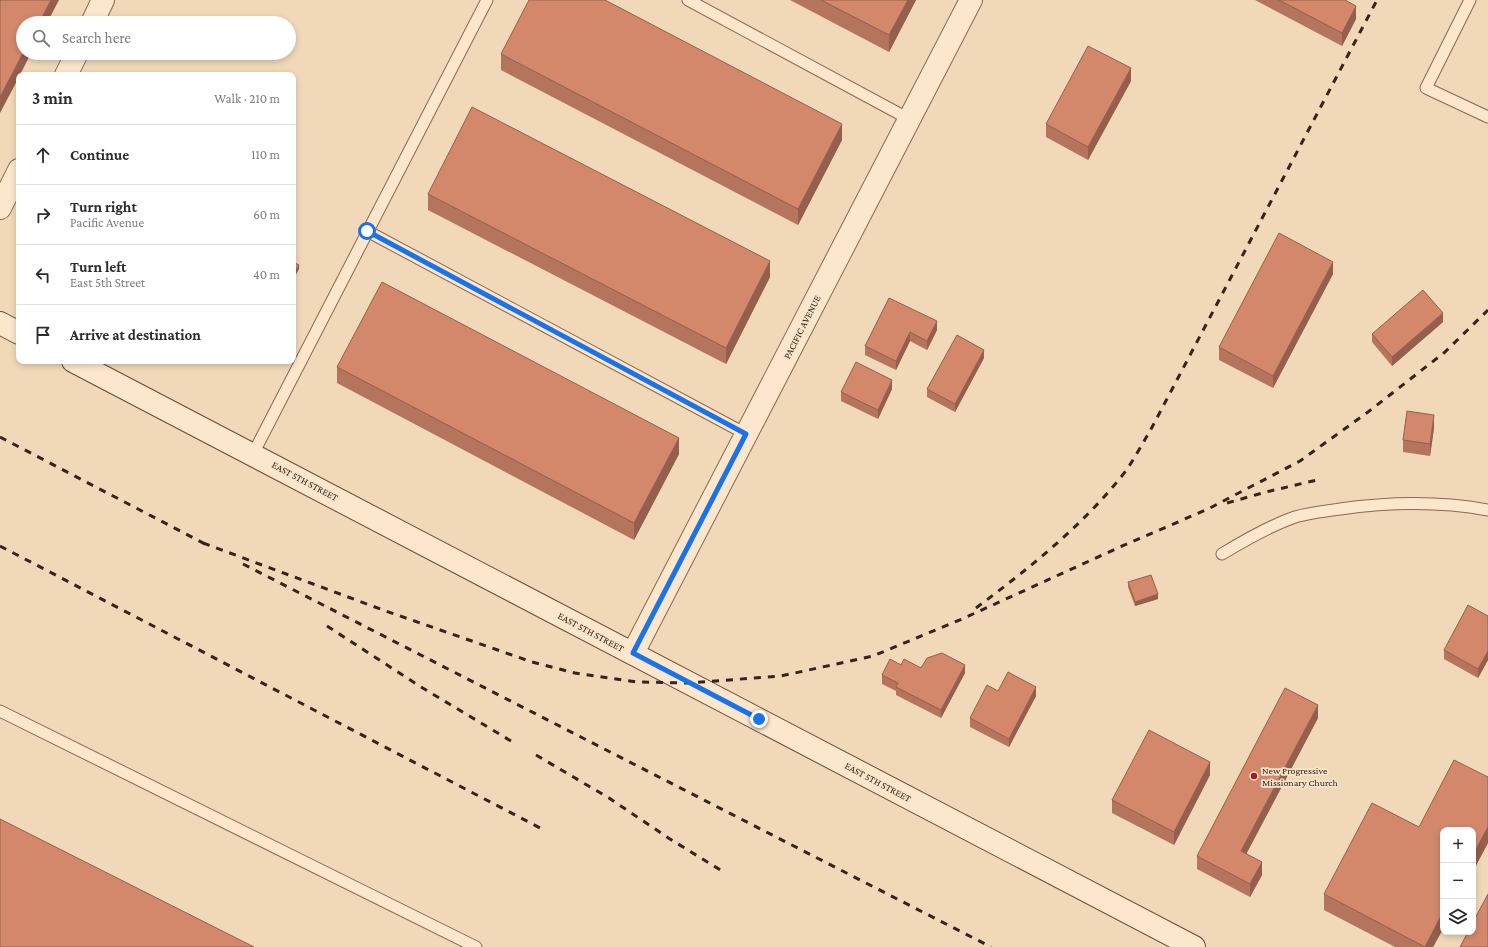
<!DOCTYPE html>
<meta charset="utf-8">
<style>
:root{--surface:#fff;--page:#f7f7f7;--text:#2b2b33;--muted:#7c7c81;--line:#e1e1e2}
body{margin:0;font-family:"Crimson Pro",serif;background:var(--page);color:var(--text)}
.controls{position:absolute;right:12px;bottom:12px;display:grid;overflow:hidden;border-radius:8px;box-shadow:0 2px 6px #0003}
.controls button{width:36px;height:36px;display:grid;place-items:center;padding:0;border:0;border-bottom:1px solid var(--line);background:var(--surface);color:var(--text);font:20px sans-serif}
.stop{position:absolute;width:12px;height:12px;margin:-9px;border:3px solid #1a73e8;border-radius:50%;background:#fff}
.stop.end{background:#1a73e8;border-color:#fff;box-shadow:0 1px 4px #0008}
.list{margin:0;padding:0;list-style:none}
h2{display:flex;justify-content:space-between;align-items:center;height:52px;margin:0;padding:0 16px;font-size:17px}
h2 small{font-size:13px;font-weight:400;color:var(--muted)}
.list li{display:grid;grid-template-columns:26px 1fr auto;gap:12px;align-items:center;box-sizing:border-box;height:60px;padding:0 16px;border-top:1px solid var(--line)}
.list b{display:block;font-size:15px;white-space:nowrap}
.list p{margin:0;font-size:13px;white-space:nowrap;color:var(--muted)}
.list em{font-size:13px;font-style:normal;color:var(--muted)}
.icon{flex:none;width:22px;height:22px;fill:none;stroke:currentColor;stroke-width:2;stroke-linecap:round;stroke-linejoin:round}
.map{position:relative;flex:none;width:1488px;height:947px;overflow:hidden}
.search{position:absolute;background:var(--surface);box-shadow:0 2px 6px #0003;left:16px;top:16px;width:280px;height:44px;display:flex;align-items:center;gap:10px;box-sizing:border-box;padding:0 14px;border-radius:22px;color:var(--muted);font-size:15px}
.panel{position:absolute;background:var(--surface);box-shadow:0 2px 6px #0003;left:16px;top:72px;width:280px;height:292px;border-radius:8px}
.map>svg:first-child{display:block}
</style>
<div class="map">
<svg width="1488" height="947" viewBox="0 0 1488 947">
<rect width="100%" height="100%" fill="#f1d8b9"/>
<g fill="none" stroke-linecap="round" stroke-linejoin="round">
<defs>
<path id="service" d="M688,0L909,119
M1470,0L1426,88L1488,117
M367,231L746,434
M253,454L487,0
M1222,554C1245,540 1269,526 1295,517C1309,513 1325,511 1340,509C1389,502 1439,501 1488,510
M0,711L476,947"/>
<path id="minor" d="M92,23L103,0
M66,75L77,53
M0,208L19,170
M633,653L971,0"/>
<path id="secondary" d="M0,323L19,333
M73,361L1194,947"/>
</defs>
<!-- service casing -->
<use href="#service" stroke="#896853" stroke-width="13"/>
<!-- minor casing -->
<use href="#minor" stroke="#896853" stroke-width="24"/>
<!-- secondary casing -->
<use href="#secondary" stroke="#6a4936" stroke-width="24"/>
<!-- service -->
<use href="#service" stroke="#fce7cd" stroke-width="11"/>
<!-- minor -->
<use href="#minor" stroke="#fce7cd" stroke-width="22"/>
<!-- secondary -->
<use href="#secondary" stroke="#fce7cd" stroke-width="22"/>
<!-- rail -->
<path stroke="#362319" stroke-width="3" stroke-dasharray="7 7" stroke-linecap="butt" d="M0,437L207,545
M1227,503L1266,492L1317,480
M203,543L383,610L532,662L575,673L637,682L689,683L781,676L873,656L962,619L1120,547L1208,509L1300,461L1368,412L1445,352L1488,310
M0,546L542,829
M243,564L991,947
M976,608C1028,569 1080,528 1121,477C1132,464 1140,447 1149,433L1377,0
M327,626L421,687L516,744
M536,755L609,798L670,839L722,871"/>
</g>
<!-- wall -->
<path fill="#b5755d" d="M790,0H916L889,52Z
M1255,0H1345L1356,19L1342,46Z
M501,54L842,140L798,225L501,70Z
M1131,81L1088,160L1046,137V124Z
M428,194L770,277L726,364L428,210Z
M1333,274L1273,388L1219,360V347Z
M889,298L937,330L927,350L910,341L896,370L865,355V346Z
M1443,322L1392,366L1372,342V334Z
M984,358L955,412L927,397V389Z
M337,367L679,454L634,540L337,383Z
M892,389L878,419L841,401V392Z
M1434,428L1430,456L1403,452V440Z
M1128,582L1158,599L1135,606L1128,587Z
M1488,616V660L1478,678L1444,659V650Z
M901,665L965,673L941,718L896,695V691L882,684V675Z
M998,691L1036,696L1009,747L970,727V718Z
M1318,718L1246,854L1262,875L1250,897L1197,869V856Z
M1210,775L1174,845L1112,813V800Z
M1488,777V843L1473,871V830H1443V929L1433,947H1395L1324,910V894L1419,827Z"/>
<!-- shaded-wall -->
<path fill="#945f4c" d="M51,0H59L47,23H39Z
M908,0H916L889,52V35Z
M1356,6V19L1342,46V33Z
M23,53H31L20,75H19V77L0,113V97Z
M1131,68V81L1088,160V147Z
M842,124V140L798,225V209Z
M770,261V277L726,364V348Z
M1333,262V274L1273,388V376Z
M299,265V269L293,280V276Z
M1443,313V322L1392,366V357Z
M937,321V330L927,350V341Z
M910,332V341L896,370V361Z
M984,350V358L955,412V404Z
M892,380V389L878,419V410Z
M1434,415V428L1430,456V444Z
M679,438V454L634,540V523Z
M1158,594V599L1135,606V602Z
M1488,651V660L1478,678V669Z
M965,665V673L941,718V710Z
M1036,687V696L1009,747V739Z
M1318,705V718L1241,864V851Z
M1210,762V775L1174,845V832Z
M1488,827V843L1473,871V855Z
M1262,862V875L1250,897V884Z
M1443,912V929L1433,947H1425Z"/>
<!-- building -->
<path fill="#d3886c" stroke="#945f4c" d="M0,0H51L39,23H23V53L0,97Z
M529,0H605L842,124L798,209L501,54Z
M821,0H908L889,35Z
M1279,0H1345L1356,6L1342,33Z
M1088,46L1131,68L1088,147L1046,124Z
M472,107L770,261L726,348L428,194Z
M1279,233L1333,262L1273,376L1219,347Z
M293,262L299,265L293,276Z
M382,282L679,438L634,523L337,367Z
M1423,290L1443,313L1392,357L1372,334Z
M889,298L937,321L927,341L910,332L896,361L865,346Z
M957,335L984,350L955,404L927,389Z
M856,362L892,380L878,410L841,392Z
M1407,411L1434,415L1430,444L1403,440Z
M1151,575L1158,594L1135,602L1128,582Z
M1468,605L1488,616V651L1478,669L1444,650Z
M942,653L965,665L941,710L896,687L898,683L882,675L890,659L901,665L904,659L921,668L927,658Z
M1008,672L1036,687L1009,739L970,718L987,685L998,691Z
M1285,688L1318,705L1241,851L1262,862L1250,884L1197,856Z
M1149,730L1210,762L1174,832L1112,800Z
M1454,760L1488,777V827L1473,855V830H1443V912L1425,947L1324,894L1372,803L1419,827Z
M0,819L254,947H0Z
M1488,894V947H1460L1468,932H1473V922Z"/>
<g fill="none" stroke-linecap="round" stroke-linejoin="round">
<!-- route -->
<path stroke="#1a73e8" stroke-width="5" d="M367,231L746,434L633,653L759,719"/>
</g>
<!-- markers -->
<circle fill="#9c1e31" stroke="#f8e4c9" stroke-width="1.5" cx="1254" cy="776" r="4"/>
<g text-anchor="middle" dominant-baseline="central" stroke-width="3.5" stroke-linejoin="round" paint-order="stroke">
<!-- street labels -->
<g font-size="10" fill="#362319" stroke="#f8e4c9">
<text transform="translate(802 327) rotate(-63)">PACIFIC AVENUE</text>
<text transform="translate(305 481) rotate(28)">EAST 5TH STREET</text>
<text transform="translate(591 632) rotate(28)">EAST 5TH STREET</text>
<text transform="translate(878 782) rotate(28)">EAST 5TH STREET</text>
</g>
<!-- poi labels -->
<g font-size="10" fill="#362319" stroke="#f8e4c9" text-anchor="start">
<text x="1262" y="770">New Progressive<tspan x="1262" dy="12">Missionary Church</tspan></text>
</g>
</g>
</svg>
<div class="controls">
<button>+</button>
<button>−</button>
<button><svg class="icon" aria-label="layers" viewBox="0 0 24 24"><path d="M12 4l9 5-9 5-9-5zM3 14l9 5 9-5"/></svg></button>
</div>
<div class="stop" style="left:367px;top:231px"></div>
<div class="stop end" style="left:759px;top:719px"></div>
<div class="search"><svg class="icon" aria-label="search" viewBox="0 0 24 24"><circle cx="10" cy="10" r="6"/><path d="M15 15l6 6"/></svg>Search here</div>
<section class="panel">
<h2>3 min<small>Walk · 210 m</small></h2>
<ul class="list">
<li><svg class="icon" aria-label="ahead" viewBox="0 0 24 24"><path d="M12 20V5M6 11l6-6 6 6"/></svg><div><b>Continue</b></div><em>110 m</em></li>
<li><svg class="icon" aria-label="right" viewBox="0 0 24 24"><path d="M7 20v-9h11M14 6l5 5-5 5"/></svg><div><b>Turn right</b><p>Pacific Avenue</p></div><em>60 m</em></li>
<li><svg class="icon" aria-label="left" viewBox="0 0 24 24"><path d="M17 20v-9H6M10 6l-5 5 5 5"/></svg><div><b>Turn left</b><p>East 5th Street</p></div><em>40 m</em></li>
<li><svg class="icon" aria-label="arrive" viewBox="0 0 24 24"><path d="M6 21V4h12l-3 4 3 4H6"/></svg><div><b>Arrive at destination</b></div></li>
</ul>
</section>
</div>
